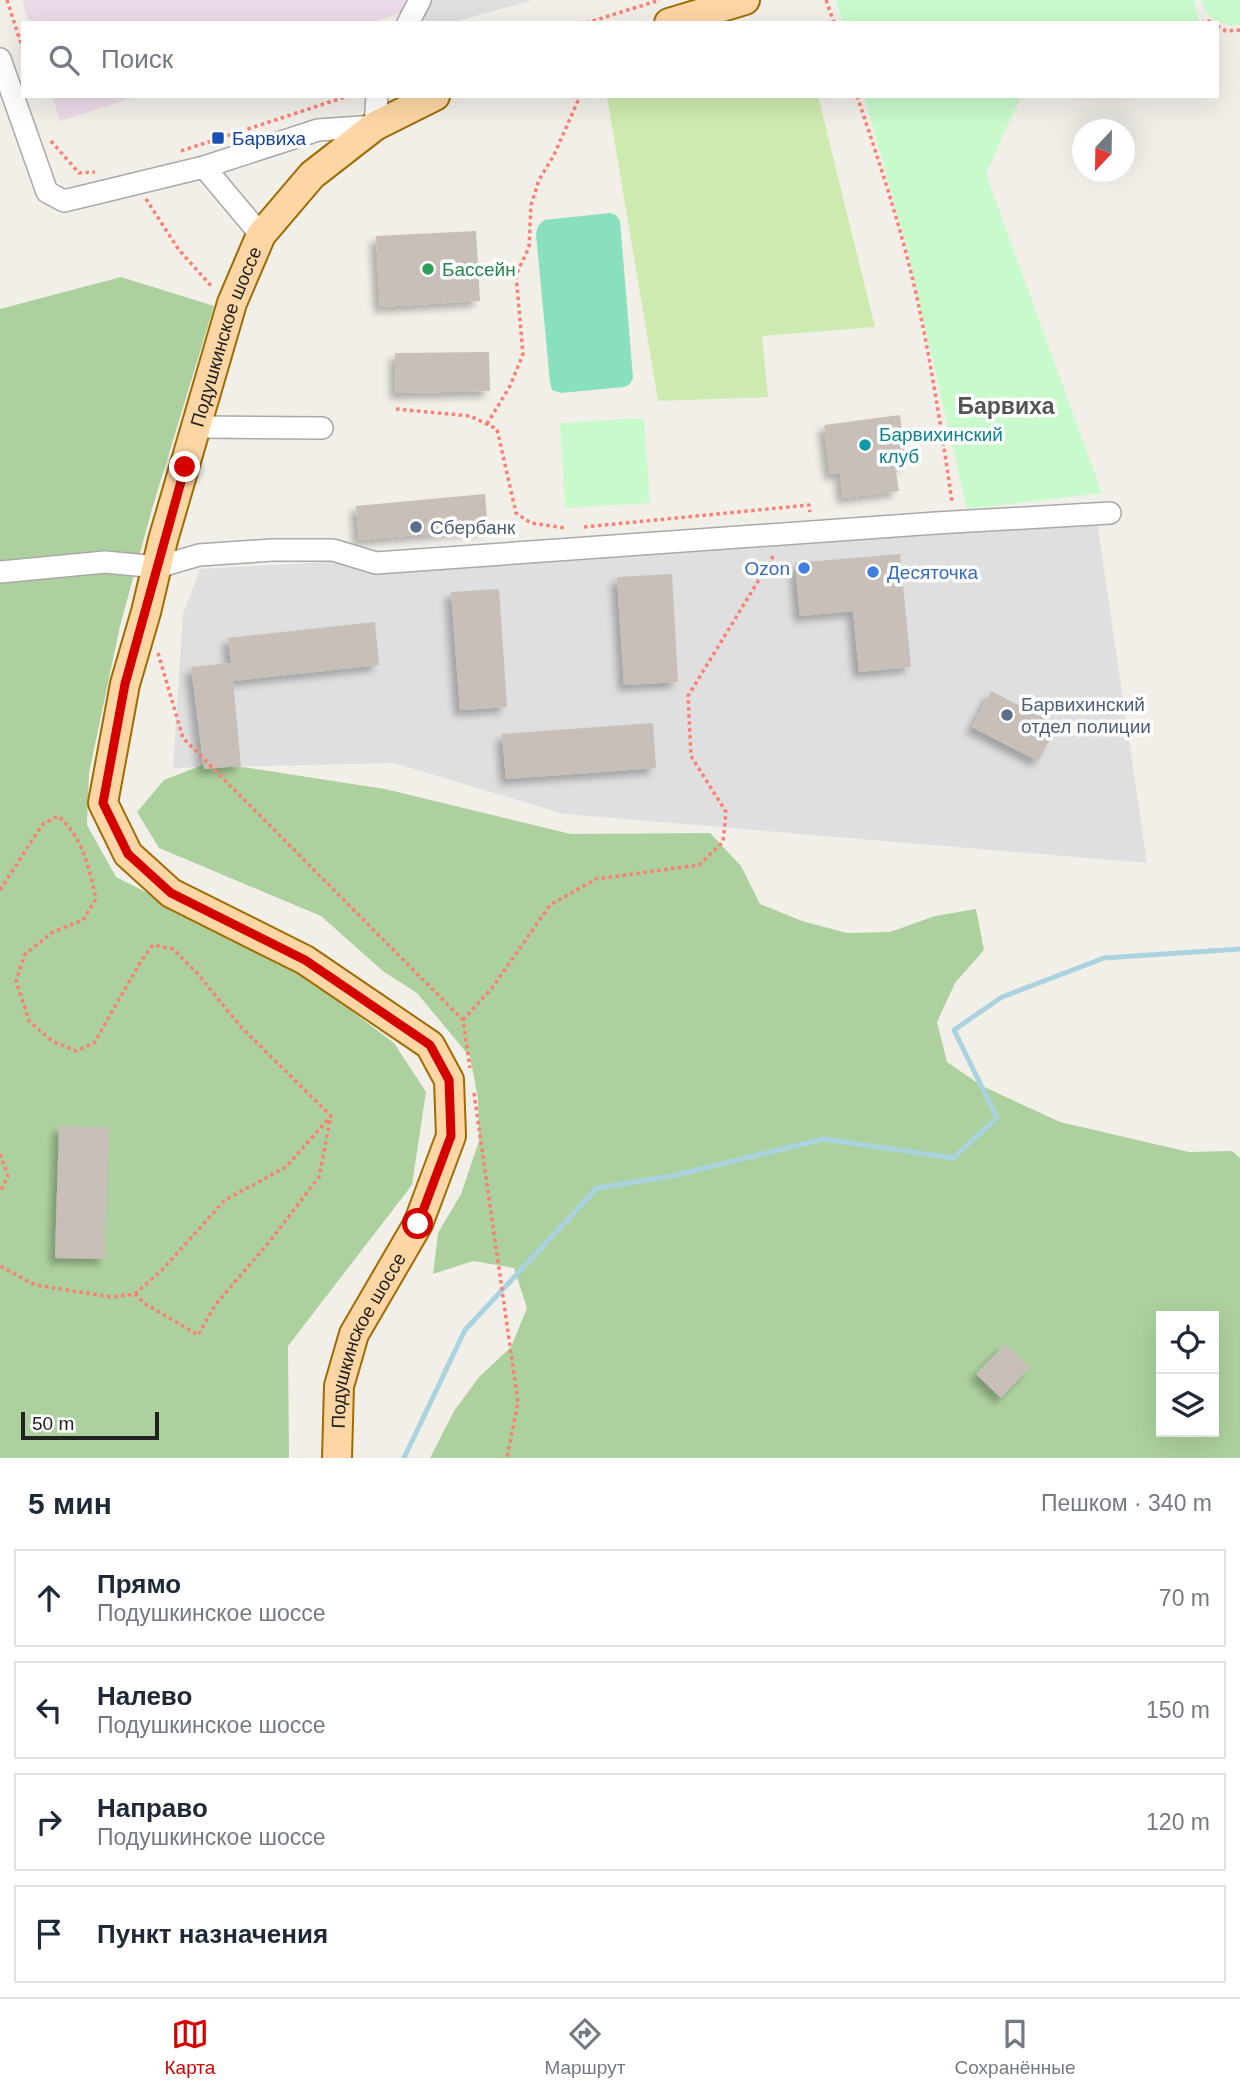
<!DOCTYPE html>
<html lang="ru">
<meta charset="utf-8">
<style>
:root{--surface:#fff;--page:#f6f6f7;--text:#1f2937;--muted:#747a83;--line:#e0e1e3;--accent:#d40000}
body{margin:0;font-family:Arial,sans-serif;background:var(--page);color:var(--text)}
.controls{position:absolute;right:21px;bottom:21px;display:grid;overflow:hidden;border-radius:0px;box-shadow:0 7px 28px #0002}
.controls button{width:63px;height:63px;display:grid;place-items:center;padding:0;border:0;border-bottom:2px solid var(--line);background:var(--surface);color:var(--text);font:35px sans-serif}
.compass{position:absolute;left:1072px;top:119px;width:63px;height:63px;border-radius:50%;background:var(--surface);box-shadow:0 7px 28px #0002;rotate:202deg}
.scale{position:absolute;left:21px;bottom:18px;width:138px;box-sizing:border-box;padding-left:7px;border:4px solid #222;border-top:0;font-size:19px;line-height:24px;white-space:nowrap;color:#222;-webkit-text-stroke:5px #fff;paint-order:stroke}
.stop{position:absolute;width:21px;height:21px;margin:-16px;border:5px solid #d40000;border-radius:50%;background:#fff}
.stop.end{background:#d40000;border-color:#fff;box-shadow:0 2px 7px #0008}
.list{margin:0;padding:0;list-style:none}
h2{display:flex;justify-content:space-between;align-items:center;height:91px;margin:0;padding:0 28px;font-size:30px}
h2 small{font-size:23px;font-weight:400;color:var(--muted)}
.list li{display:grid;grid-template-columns:46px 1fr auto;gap:21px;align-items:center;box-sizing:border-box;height:98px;margin:0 14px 14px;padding:0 14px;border:2px solid var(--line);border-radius:0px}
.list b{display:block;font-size:26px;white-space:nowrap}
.list p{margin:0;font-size:23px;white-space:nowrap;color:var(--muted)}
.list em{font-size:23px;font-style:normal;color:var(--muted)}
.icon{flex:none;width:38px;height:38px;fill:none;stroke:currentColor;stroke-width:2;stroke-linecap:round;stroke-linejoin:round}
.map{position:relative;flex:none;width:1240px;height:1458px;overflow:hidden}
.search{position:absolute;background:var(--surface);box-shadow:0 7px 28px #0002;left:21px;right:21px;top:21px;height:77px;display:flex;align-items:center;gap:18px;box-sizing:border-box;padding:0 24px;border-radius:0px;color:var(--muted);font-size:26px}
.sheet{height:539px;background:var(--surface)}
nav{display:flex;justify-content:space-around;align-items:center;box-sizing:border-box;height:98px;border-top:2px solid var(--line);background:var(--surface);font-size:19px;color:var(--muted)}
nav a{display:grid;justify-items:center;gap:4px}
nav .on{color:var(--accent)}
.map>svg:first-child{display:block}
</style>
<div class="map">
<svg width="1240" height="1458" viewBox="0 0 1240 1458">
<defs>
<filter id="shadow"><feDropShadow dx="-6" dy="6" stdDeviation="3.5" flood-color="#0004"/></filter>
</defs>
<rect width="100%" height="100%" fill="#f2efe9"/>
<!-- residential -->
<path fill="#e0dfdf" d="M405,0H533L450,23H415Z
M1097,521L1147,863L564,814L394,763L173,768L183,614L200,569Z"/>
<!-- industrial -->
<path fill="#ebdbe8" d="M22,0H405L408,11L370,23H29Z
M52,96H139L60,121Z"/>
<!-- grass -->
<path fill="#cdebb0" d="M818,96L875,327L762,336L768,397L658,401L607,97Z"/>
<!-- forest -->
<path fill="#add19e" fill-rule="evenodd" d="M121,277L214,306L152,509L120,626L89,773L87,825L116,877L290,965L394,1043L426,1092L412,1185L288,1346L289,1458H0V309Z
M210,762L385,789L571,834L710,833L741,866L760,904L802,921L847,933L890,932L935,916L976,909L984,950L955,983L937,1022L947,1062L982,1086L1060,1122L1189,1152L1232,1151L1240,1158V1458H430L454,1411L479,1377L511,1347L527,1308L514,1268L473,1261L433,1274L438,1233L461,1194L479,1141L478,1098L470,1057L417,993L384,972L321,916L159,848L137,812L164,780ZM1161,1316H1214V1432H1161Z"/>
<!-- park -->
<path fill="#c8facc" d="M836,0H1194L1199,23H843Z
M1201,0H1240V25C1222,27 1205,18 1201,0Z
M864,96H1024L1020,98L986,174L1102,493L967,509L906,245Z
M644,418L650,503L565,508L560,423Z"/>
<!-- pitch -->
<path fill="#88e0be" d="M610,213L616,215L620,221L633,378L630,384L624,387L561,393L552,390L550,382L536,234L538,226L544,220Z"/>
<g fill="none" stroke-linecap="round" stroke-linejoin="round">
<!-- stream -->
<path stroke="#aad3df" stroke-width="5" d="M404,1458L465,1330L597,1188L672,1176L824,1139L953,1158L997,1118L954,1030L1002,997L1104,958L1240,949"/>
</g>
<!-- building -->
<path fill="#c7bfb8" filter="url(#shadow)" d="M476,231L480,301L380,307L376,236Z
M489,352L490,391L396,393L395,353Z
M900,415L906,465L895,466L899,491L843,498L840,473L830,474L824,425Z
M485,494L488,529L359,540L356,506Z
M900,554L911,667L859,672L853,611L800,616L795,563Z
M672,574L678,682L624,685L617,577Z
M499,589L507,707L460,710L451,592Z
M375,622L379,665L233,681L241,766L204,769L191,667L231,663L228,638Z
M991,691L1057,725L1038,761L972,727Z
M653,723L656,768L506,779L502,734Z
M59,1126L109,1127L105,1259L55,1258Z
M1005,1344L1030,1367L1001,1398L976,1374Z"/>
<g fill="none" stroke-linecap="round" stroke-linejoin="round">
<defs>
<path id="minor" d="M408,23L420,0
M0,59L47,192L64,201L204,167L318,130L375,126L377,96
M204,167L261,235
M197,427L322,428
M0,572L105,562L158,567L199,555L273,550H333L376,563L936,523L1110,513"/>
<g id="major">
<path d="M669,23L745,0"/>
<path id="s1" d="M337,1458L339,1386L354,1334L418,1224L451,1136L449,1080L430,1045L305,960L171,893L128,854L103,803L125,684L146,612L163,540L232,303L261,235L312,175L375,126L435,96"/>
</g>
</defs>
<!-- minor casing -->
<use href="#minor" stroke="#a9a9a9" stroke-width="24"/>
<!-- major casing -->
<use href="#major" stroke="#a06b00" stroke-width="32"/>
<!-- path -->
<path stroke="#fa8072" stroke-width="3.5" stroke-dasharray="3.5 3.5" stroke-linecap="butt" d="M7,0L23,50
M826,0L834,23
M586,23L660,0
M1201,23L1209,21L1212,23
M1217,26L1226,31L1240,30
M857,96C881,167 905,239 920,312C933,375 943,439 952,502
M51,141L79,173L95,172
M181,151L348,96
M146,199L179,250L213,288
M396,409L470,416L497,429L516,513L531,523L565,528
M487,424L510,386L523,354L516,275L529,247L531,205L539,180L554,155L580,96
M584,527L809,505L810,512
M158,653L183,738L463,1020L470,1068
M0,890L42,825L58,816C83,837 89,868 96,899L83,920L53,932L25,954L16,981L29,1021L52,1041L76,1051L94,1043L141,961L153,945L173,949L197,973L241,1027L331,1116L319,1177L270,1241L216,1304L198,1335L144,1303L135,1294L112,1297L35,1285L0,1266
M463,1020L492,988L550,905L596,879L699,865L723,842L726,812L691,756L688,696L774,555
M474,1093L518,1402L507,1458
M0,1154L8,1176L0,1192
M135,1294L162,1270L225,1200L286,1167L331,1116"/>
<!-- minor -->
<use href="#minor" stroke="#fff" stroke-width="21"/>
<!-- major -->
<use href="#major" stroke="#fcd6a4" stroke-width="28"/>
</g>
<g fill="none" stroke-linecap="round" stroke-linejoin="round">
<!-- route -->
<path stroke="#d40000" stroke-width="9" d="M185,467L125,684L103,803L128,854L171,893L305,960L430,1045L449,1080L451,1136L418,1224"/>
</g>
<!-- markers -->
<rect fill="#1a4fb4" stroke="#fff" stroke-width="2.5" x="211" y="131" width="14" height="14" rx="3.5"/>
<circle fill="#2e9e5b" stroke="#fff" stroke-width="2.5" cx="428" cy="269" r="7"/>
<circle fill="#0f9aa8" stroke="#fff" stroke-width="2.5" cx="865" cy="445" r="7"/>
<g fill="#5c6f8a" stroke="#fff" stroke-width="2.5">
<circle cx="416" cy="527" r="7"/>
<circle cx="1007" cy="715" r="7"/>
</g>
<g fill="#3f7fe0" stroke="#fff" stroke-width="2.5">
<circle cx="804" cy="568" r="7"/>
<circle cx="873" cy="572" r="7"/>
</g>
<g text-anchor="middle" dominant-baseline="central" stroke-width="7" stroke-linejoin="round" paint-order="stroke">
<!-- transit labels -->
<g font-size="19" fill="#164399" stroke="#fff" text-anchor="start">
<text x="232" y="138">Барвиха</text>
</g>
<!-- leisure labels -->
<g font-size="19" fill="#27864d" stroke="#fff" text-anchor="start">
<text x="442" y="269">Бассейн</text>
</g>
<!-- street labels -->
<g font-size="19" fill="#222" stroke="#fff">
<text stroke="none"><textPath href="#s1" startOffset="1342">Подушкинское шоссе</textPath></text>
<text stroke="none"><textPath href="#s1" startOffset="124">Подушкинское шоссе</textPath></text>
</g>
<!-- culture labels -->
<g font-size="19" fill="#0d838f" stroke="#fff" text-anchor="start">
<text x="879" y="434">Барвихинский<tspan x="879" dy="22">клуб</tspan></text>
</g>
<!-- service labels -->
<g font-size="19" fill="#4e5e75" stroke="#fff" text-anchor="start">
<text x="430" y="527">Сбербанк</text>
<text x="1021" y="704">Барвихинский<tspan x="1021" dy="22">отдел полиции</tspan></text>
</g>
<!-- shop labels -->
<g font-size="19" fill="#366cbe" stroke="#fff" text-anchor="end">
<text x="790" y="568">Ozon</text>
<text x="887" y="572" text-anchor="start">Десяточка</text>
</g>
<!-- quarter labels -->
<g font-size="23" font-weight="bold" fill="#555" stroke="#fff">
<text x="1006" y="406">Барвиха</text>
</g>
</g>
</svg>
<div class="controls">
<button><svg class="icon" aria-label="locate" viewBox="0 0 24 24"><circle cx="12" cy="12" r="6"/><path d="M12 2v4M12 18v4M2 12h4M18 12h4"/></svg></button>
<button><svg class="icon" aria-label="layers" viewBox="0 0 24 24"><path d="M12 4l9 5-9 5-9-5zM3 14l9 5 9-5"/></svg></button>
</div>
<svg class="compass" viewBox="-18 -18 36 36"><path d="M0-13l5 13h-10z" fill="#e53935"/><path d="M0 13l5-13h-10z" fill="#747a83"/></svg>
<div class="scale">50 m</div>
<div class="stop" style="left:418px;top:1224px"></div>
<div class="stop end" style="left:185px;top:467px"></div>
<div class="search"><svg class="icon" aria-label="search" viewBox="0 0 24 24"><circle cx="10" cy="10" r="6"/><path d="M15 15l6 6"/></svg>Поиск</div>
</div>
<section class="sheet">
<h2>5 мин<small>Пешком · 340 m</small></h2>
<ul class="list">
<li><svg class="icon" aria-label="ahead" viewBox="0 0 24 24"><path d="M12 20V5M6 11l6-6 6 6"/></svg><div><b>Прямо</b><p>Подушкинское шоссе</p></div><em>70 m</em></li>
<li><svg class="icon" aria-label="left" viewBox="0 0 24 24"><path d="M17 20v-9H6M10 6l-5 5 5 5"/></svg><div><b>Налево</b><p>Подушкинское шоссе</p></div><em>150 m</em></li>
<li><svg class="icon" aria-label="right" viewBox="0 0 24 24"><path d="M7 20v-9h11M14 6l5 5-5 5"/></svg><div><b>Направо</b><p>Подушкинское шоссе</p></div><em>120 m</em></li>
<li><svg class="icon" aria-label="arrive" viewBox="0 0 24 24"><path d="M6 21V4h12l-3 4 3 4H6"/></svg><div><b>Пункт назначения</b></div></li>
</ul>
</section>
<nav>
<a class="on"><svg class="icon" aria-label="map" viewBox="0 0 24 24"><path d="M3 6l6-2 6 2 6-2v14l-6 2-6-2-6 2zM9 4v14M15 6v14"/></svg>Карта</a>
<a><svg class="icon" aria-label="directions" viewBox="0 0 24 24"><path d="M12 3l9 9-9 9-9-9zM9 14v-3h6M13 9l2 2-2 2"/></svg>Маршрут</a>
<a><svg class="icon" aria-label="saved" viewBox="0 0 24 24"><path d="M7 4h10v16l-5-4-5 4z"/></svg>Сохранённые</a>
</nav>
